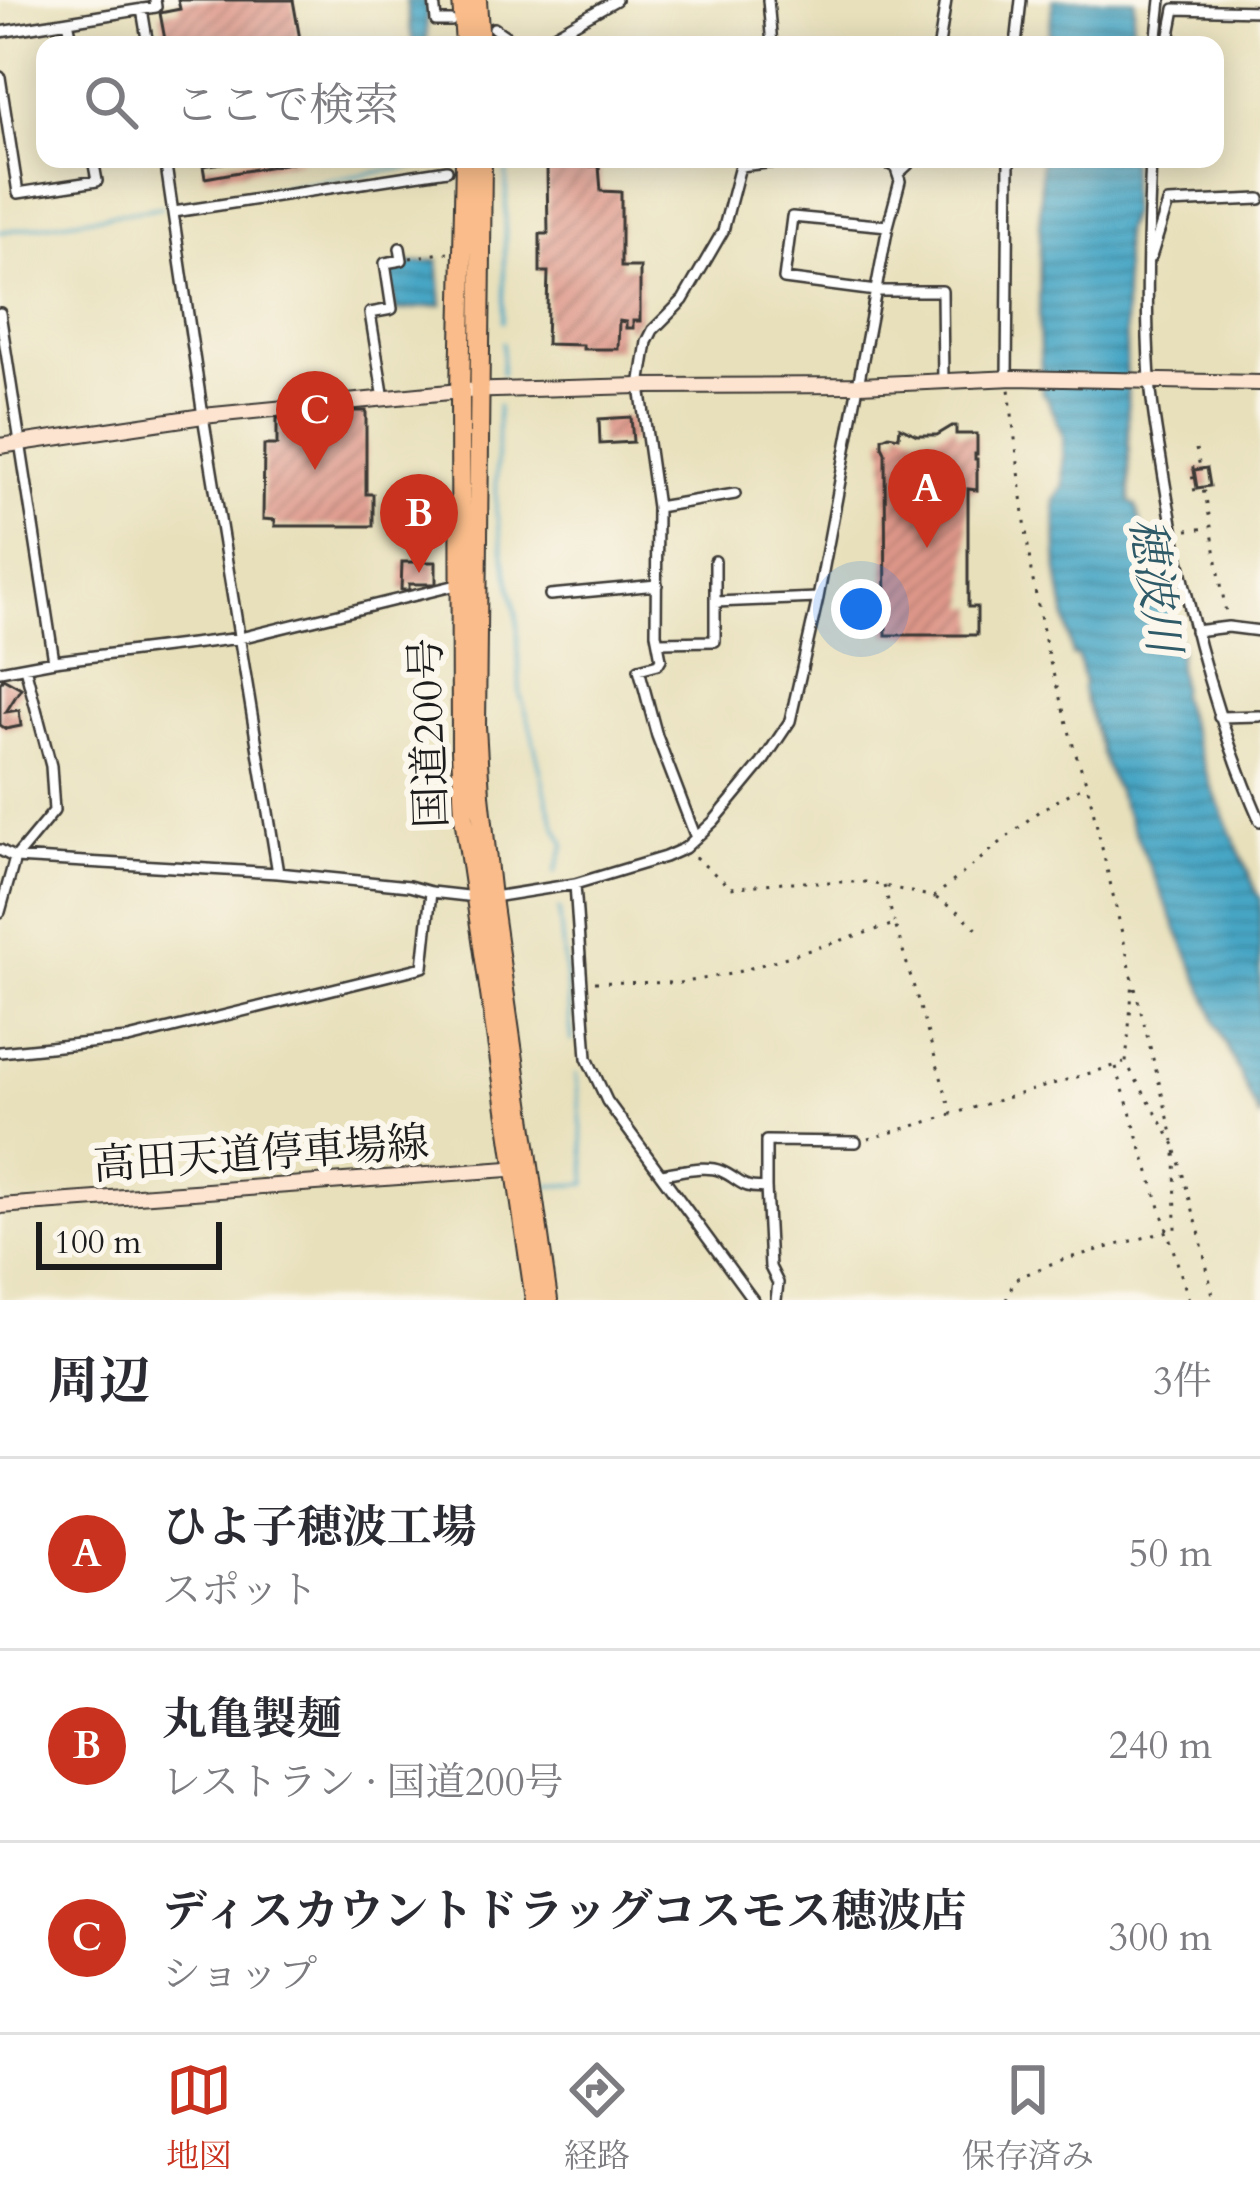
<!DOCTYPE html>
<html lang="ja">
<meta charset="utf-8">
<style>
:root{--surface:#fff;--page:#f2f2f3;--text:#2b2b33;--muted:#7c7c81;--line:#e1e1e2;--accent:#c8321e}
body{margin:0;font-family:Cardo,"Noto Serif JP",serif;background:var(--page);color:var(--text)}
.scale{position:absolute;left:36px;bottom:30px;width:186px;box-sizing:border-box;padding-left:12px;border:6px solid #1c1c1c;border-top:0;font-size:33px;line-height:42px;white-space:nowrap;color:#1c1c1c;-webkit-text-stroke:9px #fbf7ec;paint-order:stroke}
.you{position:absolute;left:861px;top:609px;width:42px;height:42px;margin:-30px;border:9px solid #fff;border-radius:50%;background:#1a73e8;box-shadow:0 0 0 18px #1a73e833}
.badge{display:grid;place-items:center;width:78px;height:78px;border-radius:50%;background:var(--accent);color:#fff;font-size:39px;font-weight:700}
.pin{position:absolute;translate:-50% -99px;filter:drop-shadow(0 3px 6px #0008)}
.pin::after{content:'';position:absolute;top:63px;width:42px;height:36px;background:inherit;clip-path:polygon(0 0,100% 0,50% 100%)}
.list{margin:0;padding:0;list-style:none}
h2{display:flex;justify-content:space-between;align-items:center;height:156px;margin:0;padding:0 48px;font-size:51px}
h2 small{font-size:39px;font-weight:400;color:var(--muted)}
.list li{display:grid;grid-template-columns:78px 1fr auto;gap:36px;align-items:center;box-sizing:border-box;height:192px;padding:0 48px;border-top:3px solid var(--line)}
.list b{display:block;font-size:45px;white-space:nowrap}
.list p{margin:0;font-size:39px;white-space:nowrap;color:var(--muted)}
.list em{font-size:39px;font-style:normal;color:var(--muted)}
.icon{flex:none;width:66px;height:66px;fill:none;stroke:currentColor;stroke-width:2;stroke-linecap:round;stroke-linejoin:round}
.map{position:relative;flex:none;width:1260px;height:1300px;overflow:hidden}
.search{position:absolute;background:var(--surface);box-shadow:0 6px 30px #0003;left:36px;right:36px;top:36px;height:132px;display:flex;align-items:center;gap:30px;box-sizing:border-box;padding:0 42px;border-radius:24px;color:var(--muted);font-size:45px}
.sheet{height:732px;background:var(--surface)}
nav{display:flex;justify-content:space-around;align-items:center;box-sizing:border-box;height:168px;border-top:3px solid var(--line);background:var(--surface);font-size:33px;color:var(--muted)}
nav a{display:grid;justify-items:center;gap:6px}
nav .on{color:var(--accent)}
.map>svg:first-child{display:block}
</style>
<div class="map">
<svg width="1260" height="1300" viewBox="0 0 1260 1300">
<defs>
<pattern id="water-rules" width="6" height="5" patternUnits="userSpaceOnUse" patternTransform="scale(3)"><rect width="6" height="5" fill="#46a6c5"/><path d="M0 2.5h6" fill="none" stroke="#3a869f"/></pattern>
<pattern id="building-hatch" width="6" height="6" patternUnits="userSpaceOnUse" patternTransform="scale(3)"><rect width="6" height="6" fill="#de988a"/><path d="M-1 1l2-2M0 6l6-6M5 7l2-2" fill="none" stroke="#b37b70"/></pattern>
</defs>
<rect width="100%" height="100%" fill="#fbf7ec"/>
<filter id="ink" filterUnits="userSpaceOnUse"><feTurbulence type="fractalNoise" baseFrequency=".00833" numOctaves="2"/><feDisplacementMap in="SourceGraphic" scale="24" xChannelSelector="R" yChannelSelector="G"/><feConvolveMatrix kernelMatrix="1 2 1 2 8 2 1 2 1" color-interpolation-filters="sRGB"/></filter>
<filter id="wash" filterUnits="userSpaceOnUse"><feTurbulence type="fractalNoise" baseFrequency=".004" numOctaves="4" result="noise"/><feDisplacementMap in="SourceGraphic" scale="48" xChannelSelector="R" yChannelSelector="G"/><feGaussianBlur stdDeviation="2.7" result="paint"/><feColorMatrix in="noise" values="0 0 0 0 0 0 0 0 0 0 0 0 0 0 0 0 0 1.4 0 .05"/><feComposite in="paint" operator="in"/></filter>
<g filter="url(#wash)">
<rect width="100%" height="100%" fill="#e8e0bb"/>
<!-- water -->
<path fill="url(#water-rules)" stroke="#316170" stroke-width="3" d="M406,0H426L427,45H413Z
M1053,0H1135L1131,45H1048Z
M1041,159H1130V213L1123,232L1130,502L1136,506L1145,538L1158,553L1180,652C1173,667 1185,680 1179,695L1210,783L1260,900V1119L1215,1021L1213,1012L1104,762L1082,688L1084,683L1078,657L1072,655L1058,572L1055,500L1064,486L1063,434L1048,400L1042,393L1039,329Z
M438,260L442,305L396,311L389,267Z"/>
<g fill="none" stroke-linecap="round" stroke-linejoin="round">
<!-- stream -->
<path stroke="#46a6c5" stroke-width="3" d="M177,205L428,164L440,159
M0,232L162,207
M503,322L507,159
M502,374L503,342
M498,406L496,510L504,557L517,616L520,694L529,721L548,803L555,825L565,844L555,872
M559,909L572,1041
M547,1186L587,1184L576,1074"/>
</g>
<g id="blocks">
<!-- building -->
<path fill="url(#building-hatch)" d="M178,0H293L301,45H166L160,13L180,9Z
M247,159H301V161L205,178L203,166Z
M547,166H599L601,191L621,192V267H640V321H633V328H626V322L619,321L618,349H583V345L546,344L548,272H540V234H548Z
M336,411H366V494H373V526H275V520L263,519L264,445H277V418H336Z
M631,417L633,442L600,444L599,419Z
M952,426H956V434H977V454H975V459H977V490L968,489V607H977V635H886L885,452L882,446V438L889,435L899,437L900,427L917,435H937Z
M1207,468L1210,486L1197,488L1194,470Z
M402,562H436V584H409V590H401Z
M3,678L21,688L6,712L19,710L21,726L6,729L0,725V683Z"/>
</g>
</g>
<g filter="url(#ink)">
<use href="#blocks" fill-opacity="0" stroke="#3b3934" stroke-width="3"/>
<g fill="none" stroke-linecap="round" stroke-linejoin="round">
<defs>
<path id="street" d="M434,0L436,21H451
M768,0L772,45
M142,9L148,45
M68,21L73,45
M494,28L518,45
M0,32L156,7L155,0
M536,45L616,0
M939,45L946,0
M1016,45L1021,0
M1156,45L1161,0
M1168,45L1175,9L1260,11
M0,77L18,193L97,181L93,159
M165,159L203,416L278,873
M775,159V162L831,159
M1151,159C1148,232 1145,305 1150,379C1152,412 1159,445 1164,478C1183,595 1212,712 1260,821
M899,173L914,159
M174,212L447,170
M888,226L792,217L784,279L876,291H942L943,381
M1151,257L1168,203L1260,199
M0,313L54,661
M1007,378L1009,159
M384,399L370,313L392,309L385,263L402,260L400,248
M657,507L735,494
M550,595L657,585
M715,602L818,598
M1195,631L1228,627L1260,631
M660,642L715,641V561
M0,671L54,661L240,638L461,584
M1219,717L1260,716
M696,838L657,736L639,669L658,664L661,659L656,633L657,507L640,386L647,342L653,330L683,300L723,231L740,166L775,162
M0,850L15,858L278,873L409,886L431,892L476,897
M575,884L587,1058L607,1101L753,1300
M493,897L575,884L665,857L685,848L714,821L762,763L790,721L818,598L888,226L900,181L895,166L872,159
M0,912L15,858L54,811L51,766L25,667
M0,1052L128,1039L423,967L431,892
M661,1174C678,1172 705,1164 721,1171C740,1179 741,1190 766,1187V1141L856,1142
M766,1187L770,1267L778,1283L776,1300"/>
<path id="secondary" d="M0,446L203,416L460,391L640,386L860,385L1014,378L1260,383
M0,1206L522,1168"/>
<path id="highway" d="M462,0L465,45
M477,0L480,45
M465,159L460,391L461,749L464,817L535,1300
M482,159L476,726L480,795L491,898L548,1300"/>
</defs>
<!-- street casing -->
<use href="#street" stroke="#3b3934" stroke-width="14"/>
<!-- secondary casing -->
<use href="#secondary" stroke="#3b3934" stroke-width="18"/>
<!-- highway casing -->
<use href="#highway" stroke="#3b3934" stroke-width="22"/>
<!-- path -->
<path stroke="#3b3934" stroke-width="3" stroke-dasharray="3 9" stroke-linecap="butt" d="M410,258L448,252
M1196,449L1200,467L1191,468L1195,493L1205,492L1226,613
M1187,530L1211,528
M695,857L731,888L783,882H866L934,897L1039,811L1085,785
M884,886L894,922
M936,898L960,913L977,929
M595,982L679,983L731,974L895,924L952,1114L1124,1063
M1135,988L1174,1141
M1116,1067L1189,1300
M868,1139L951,1115
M1176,1151L1199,1231L1214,1300
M1006,1300L1015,1279L1058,1261L1176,1229L1175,1145L1126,1063L1133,980L1087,784L1075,752L1048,655L1031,571L1009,389"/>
<!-- street -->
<use href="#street" stroke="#fff" stroke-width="9"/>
<!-- secondary -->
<use href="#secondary" stroke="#fde4d0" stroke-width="14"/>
<!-- highway -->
<use href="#highway" stroke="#f9bc8a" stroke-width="18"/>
</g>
</g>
<g text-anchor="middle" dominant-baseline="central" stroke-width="12" stroke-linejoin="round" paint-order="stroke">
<!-- street labels -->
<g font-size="42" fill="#1c1c1c" stroke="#fbf7ec">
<text transform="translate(429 733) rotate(-92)">国道200号</text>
<text transform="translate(261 1154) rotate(-4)">高田天道停車場線</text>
</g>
<!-- water labels -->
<g font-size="45" font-style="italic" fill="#2f5a68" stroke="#fbf7ec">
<text transform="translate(1155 585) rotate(82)">穂波川</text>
</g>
</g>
</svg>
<div class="scale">100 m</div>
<div class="you"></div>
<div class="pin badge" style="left:927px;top:548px">A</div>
<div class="pin badge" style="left:419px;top:573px">B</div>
<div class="pin badge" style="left:315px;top:470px">C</div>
<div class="search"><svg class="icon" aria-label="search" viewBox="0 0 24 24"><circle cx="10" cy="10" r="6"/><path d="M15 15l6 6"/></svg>ここで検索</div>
</div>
<section class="sheet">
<h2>周辺<small>3件</small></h2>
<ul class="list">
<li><span class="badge">A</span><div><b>ひよ子穂波工場</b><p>スポット</p></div><em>50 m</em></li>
<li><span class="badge">B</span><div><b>丸亀製麺</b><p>レストラン · 国道200号</p></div><em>240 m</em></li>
<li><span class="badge">C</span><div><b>ディスカウントドラッグコスモス穂波店</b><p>ショップ</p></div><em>300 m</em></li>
</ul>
</section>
<nav>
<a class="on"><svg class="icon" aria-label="map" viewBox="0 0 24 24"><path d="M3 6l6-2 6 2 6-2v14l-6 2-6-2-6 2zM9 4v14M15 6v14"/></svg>地図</a>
<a><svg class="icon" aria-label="directions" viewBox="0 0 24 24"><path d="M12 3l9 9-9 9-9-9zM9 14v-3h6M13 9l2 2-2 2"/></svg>経路</a>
<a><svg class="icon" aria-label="saved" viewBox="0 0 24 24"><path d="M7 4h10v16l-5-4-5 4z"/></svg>保存済み</a>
</nav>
